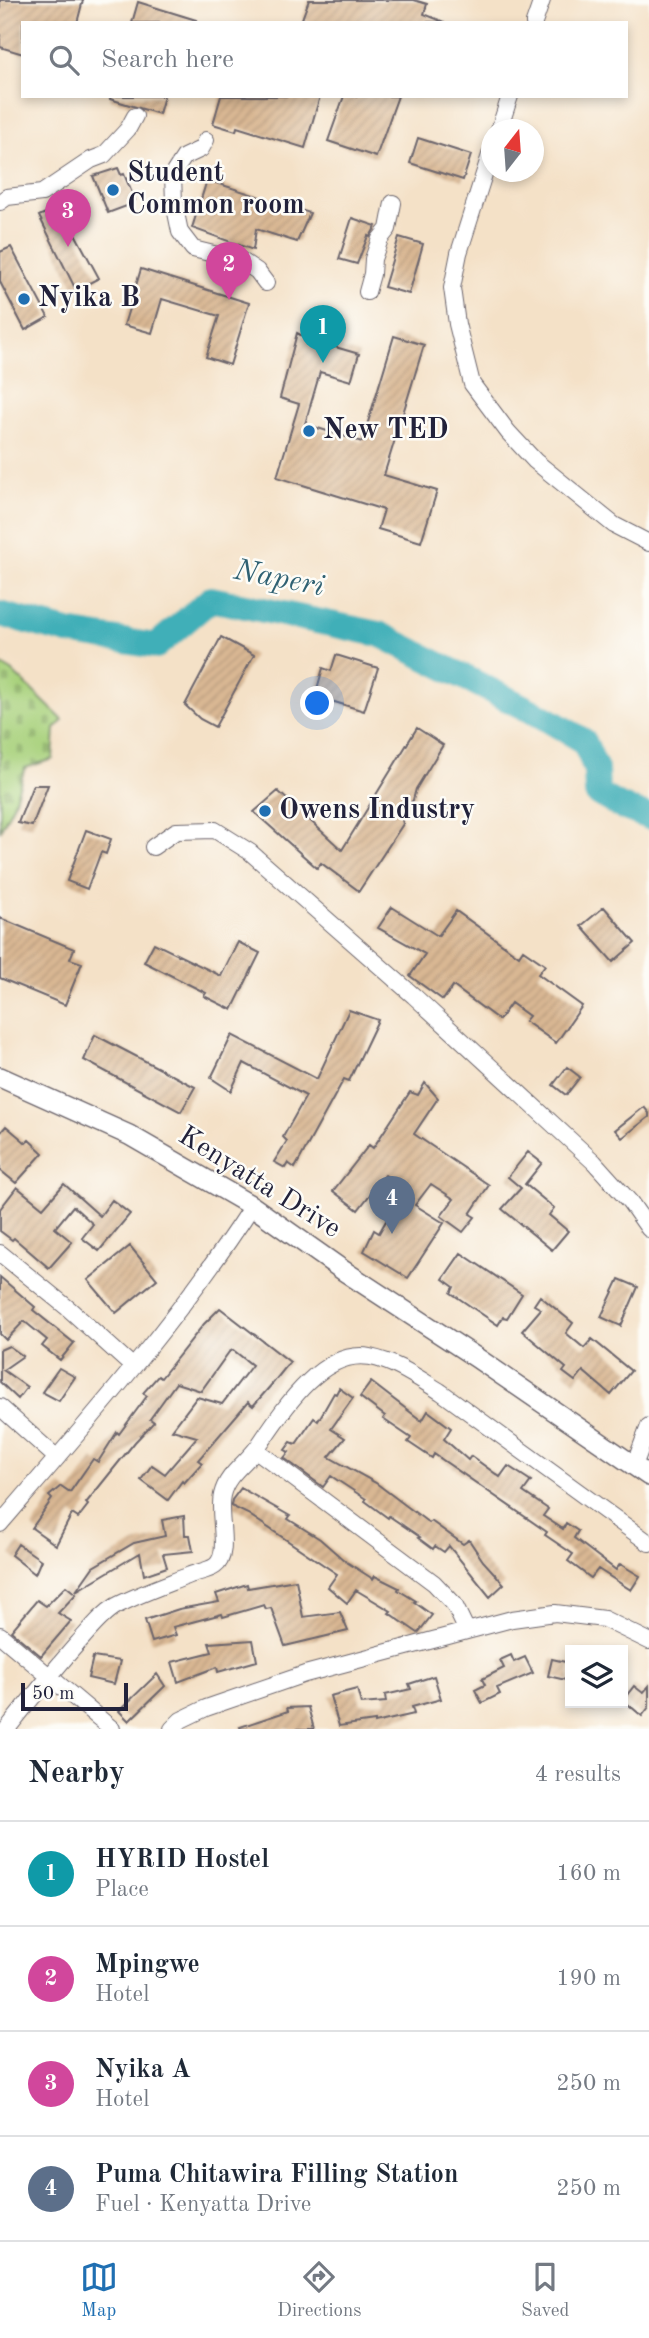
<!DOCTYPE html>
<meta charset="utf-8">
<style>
:root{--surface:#fff;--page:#f6f6f7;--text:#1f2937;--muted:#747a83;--line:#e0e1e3;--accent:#1f6fb2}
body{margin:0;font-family:"Old Standard TT",serif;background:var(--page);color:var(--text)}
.controls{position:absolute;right:21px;bottom:21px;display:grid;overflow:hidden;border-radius:0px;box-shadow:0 4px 10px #0003}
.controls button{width:63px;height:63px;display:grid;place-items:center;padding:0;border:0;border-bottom:2px solid var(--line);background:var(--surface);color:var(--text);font:35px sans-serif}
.compass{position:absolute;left:481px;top:119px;width:63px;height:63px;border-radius:50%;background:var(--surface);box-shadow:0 4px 10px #0003;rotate:17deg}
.scale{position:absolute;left:21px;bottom:18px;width:107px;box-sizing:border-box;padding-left:7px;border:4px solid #22223b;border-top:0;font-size:19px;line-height:24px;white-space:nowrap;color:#22223b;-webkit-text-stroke:5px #fdfcf7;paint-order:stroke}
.you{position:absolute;left:318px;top:704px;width:24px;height:24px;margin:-18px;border:5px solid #fff;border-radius:50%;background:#1a73e8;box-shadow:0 0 0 10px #1a73e833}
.badge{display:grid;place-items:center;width:46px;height:46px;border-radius:50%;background:var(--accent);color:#fff;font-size:23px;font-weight:700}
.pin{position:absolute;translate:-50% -58px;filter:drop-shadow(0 2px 4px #0008)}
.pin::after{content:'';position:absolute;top:37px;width:24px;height:21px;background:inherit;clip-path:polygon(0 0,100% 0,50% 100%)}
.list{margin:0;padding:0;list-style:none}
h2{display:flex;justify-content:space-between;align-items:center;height:91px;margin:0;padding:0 28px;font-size:30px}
h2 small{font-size:23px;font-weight:400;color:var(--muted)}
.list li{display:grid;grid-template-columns:46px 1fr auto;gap:21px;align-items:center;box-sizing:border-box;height:105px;padding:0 28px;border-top:2px solid var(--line)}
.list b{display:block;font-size:26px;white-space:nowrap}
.list p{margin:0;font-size:23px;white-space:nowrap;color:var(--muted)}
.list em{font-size:23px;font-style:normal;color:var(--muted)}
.icon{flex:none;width:38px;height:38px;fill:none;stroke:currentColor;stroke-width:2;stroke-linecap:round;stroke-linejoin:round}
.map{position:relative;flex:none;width:649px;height:1729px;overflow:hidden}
.search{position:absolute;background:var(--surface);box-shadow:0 4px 10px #0003;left:21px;right:21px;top:21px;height:77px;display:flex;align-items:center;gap:18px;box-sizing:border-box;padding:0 24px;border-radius:0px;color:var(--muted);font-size:26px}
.sheet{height:511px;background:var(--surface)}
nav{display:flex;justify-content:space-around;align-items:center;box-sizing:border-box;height:98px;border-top:2px solid var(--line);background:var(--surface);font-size:19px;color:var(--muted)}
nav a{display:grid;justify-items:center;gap:4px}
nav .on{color:var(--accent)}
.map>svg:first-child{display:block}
</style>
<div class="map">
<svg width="649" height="1729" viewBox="0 0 649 1729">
<defs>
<pattern id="cemetery-stones" width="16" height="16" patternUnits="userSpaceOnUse" patternTransform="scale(1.75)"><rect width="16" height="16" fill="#a8d17c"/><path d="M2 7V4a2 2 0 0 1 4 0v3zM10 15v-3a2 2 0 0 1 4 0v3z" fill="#90b36c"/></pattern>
<pattern id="building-hatch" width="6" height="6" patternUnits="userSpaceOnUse" patternTransform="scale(1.75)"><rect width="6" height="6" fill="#d9b793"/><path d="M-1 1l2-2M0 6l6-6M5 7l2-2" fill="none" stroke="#ba9d80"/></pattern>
</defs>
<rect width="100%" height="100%" fill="#fdfcf7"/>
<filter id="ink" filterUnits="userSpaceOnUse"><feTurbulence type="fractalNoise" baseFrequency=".0143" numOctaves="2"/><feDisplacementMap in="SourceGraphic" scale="14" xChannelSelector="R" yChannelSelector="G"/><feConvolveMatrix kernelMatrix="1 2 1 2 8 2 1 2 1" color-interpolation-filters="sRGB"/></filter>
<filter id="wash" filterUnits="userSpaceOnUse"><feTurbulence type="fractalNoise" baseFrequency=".00686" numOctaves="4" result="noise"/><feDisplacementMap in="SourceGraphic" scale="28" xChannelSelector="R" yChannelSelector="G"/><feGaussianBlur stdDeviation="1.57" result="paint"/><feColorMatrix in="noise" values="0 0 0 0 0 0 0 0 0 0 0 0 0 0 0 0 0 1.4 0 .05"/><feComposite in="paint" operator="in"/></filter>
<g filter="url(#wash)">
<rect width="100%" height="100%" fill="#f4e1c7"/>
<!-- cemetery -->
<path fill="url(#cemetery-stones)" stroke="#657a5c" stroke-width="2" d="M0,664L12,671L63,720L55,729L53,759L25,768L13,805L0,831Z"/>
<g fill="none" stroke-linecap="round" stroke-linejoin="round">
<!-- river -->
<path stroke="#3fafb8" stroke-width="26" d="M0,614L68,632L156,646L211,599L379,634L545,718L584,741L596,769L597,793L622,807L649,817"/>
</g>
<g id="blocks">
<!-- building -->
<path fill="url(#building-hatch)" d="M0,0H83L77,23H23V54L0,47Z
M309,0H414L427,4L424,14L444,22L307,23L308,21L302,19Z
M138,2L196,20L195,23H132Z
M111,96H164L159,114L110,99Z
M221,96H320L305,148L237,127L236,131L213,124Z
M344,96H398L376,157L328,141Z
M418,138L471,155L463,180L410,163Z
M118,168L121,175L124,174L135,200L131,202L132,204L108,213L93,176Z
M207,180L310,213L297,242L256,229L253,250L192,228Z
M60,206L99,278L76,290L39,216Z
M352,218L376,226L370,237L368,236L357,264L339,259Z
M399,237L423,244L409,294L384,287Z
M11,247L48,317L25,330L0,282V252Z
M141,269L249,303L230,365L206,357L219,316L162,299L152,333L124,325Z
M297,333L308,339L359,354L351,381L320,372L305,424L362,442L394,336L424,345L384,475L437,491L421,542L378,529L384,510L277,477L299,404L280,398Z
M221,637L254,655L215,727L200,719L185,705Z
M336,655L378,668L364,711L315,696L323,668L331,671Z
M417,728L443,745L416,789L413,800L401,815L403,824L359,891L321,863L317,868L254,812L278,791L342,850Z
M33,785H48L32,826L18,823Z
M86,830L111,839L106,854L101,852L87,889L67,881Z
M392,907L438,936L456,911L519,956L523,950L545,965L538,974L582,1006L556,1043L525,1021L529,1016L511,1003L499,1020L453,986L443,1000L410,976L425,954L378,928Z
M604,907L635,943L613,962L581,926Z
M0,918L74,949L70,959L82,963L65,1005L0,978Z
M238,942L260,953L232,1010L204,996L206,993L144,962L154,943L221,976Z
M349,1010L378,1020L349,1081L344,1079L295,1168L288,1163L285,1168L274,1162L287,1141L283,1137L306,1096L244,1063L231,1091L211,1078L232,1035L317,1079Z
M95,1035L195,1087L181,1112L84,1060Z
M567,1067L580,1077L566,1095L553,1085Z
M425,1083L438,1098L414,1134L489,1185L470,1214L475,1217L463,1232L441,1216L454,1199L431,1184L415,1205L444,1223L408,1278L364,1251L374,1230L379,1233L405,1188L385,1175L358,1210L333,1191L369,1145L373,1148L410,1092L418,1095Z
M644,1107L649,1113V1117L622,1138L615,1130Z
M6,1126L26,1143L29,1140L43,1153L16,1183L0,1170V1133Z
M528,1152L542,1163L525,1184L554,1208L549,1215L568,1231L552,1250L502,1209L521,1188L508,1177Z
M64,1184L100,1216L112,1200L130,1214L99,1251L82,1238L93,1224L73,1206L55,1228L72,1242L49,1268L14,1238L12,1240L0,1231V1209L17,1187L43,1208Z
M130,1246L157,1279L116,1313L88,1280Z
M461,1253L522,1294L507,1318L503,1317L498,1325L451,1293L454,1287L443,1279Z
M0,1277L35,1307L33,1310L74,1343L60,1360L42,1346L47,1340L24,1321L6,1340L0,1334Z
M619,1279L638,1287L621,1326L601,1317Z
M540,1296L573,1323L566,1333L584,1348L592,1339L631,1371L611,1395L583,1371L575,1381L563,1372L566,1368L522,1331L541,1309L534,1305Z
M220,1308L290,1362L273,1383L253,1406L248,1402L198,1460L202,1463L184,1483L182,1481L168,1500L141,1480L152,1465L165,1474L197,1437L172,1430L197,1397L222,1404L252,1365L233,1350L229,1352L201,1391L176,1383L150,1419L154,1422L135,1442L86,1503L88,1505L78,1518L72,1514L56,1545L32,1528L52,1499L49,1496L61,1486L70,1492L93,1459L98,1462L117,1432L119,1434L147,1396L143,1393L158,1376L161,1378L204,1324Z
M9,1346L23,1356L3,1370L27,1387L18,1399L0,1382V1350Z
M59,1368L75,1377L59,1401L42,1392Z
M371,1382L422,1421L428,1411L451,1428L444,1439L468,1460L471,1456L500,1477L508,1466L531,1481L523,1492L548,1509L543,1516L563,1529L566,1523L578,1531L574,1538L616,1570L620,1564L640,1576L631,1590L598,1569L591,1578L568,1561L573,1554L545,1535L547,1532L434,1454L432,1458L408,1442L411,1438L383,1419L385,1416L360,1397Z
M339,1388L353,1398L331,1429L345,1438L329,1457L376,1483L429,1523L431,1521L463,1544L469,1540L483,1561L504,1584L490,1597L449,1546L444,1552L435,1546L433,1549L418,1538L420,1537L389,1516L388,1518L365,1501L366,1499L331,1476L323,1487L284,1458L289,1452L285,1450L291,1442L296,1444L314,1418L318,1421L334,1393L336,1394Z
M241,1488L290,1516L288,1519L320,1539L345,1561L373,1579L375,1576L399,1588L398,1590L416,1601L414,1602L432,1615L418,1633L389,1613L391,1611L356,1590L347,1603L328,1587L337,1574L248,1514L231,1506L232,1500Z
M184,1516L185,1535H190L193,1551L163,1554L167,1567L144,1575L140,1553L76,1591L93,1567L134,1543L165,1536L162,1520Z
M18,1544L41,1560L35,1574L11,1555Z
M296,1580L303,1617L340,1612L348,1631L285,1646L271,1608L266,1609L264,1605L223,1617L222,1614L173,1627L176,1635L152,1642L145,1620L179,1609L219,1602L216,1594L247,1584L248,1588Z
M66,1586L76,1594L58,1613L71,1621L41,1656L11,1631L37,1600L46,1606Z
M253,1640L257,1661L218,1672L217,1667L178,1682L172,1662L212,1652L209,1643Z
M511,1655L514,1662L525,1657L533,1673L497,1688L500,1694L482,1703L475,1690L485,1685L482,1679L504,1668L500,1660Z
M93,1657L120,1661L114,1684L88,1678Z
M552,1659L570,1663V1681L548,1676Z
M157,1674L165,1686L129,1721L119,1711Z
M434,1676L441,1699L412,1707L414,1714L375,1723V1721L339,1726L330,1696L357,1689L361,1704L386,1702L385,1695L411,1689L409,1684Z
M634,1686L643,1693L649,1686V1707L642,1716L623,1700Z
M308,1707L314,1729H241L240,1727L288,1711L287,1708Z"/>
</g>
</g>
<g filter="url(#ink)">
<use href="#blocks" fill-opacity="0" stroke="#6c656c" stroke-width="2"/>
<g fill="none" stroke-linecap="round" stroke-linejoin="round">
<defs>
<path id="minor" d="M534,23L542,0
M499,130L510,96
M206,140L201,149L184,157L173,174L174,203L180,232L193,249L242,261L257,271L266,283
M491,152L459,253L452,288L457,324L472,384L508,432L535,461L614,525L649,543
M0,202L7,197L42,193L91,160L104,155L128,129L135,116
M367,292L372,274L373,259L380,239L388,229L393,203
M153,847L176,831L215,830L250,852L414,996L594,1162L630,1202L649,1229
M0,1253L69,1309L132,1366
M0,1407L57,1458
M256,1450L434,1583L454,1604L467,1631
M634,1466L649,1426
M0,1524C88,1422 179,1319 252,1206
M0,1635L112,1729
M7,1729C30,1700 53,1671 78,1643C90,1630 101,1615 116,1606C139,1594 165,1585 190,1575C197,1572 208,1571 215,1566C231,1555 217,1515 222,1495C227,1473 247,1463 259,1445C282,1411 322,1348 370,1357C396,1362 418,1378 441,1392L649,1543
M172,1729L181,1720L206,1708L305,1674L512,1619L555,1613L604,1619L649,1641"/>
<path id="major" d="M0,1077L129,1135L252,1206L344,1271L477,1358L649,1476"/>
</defs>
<!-- minor casing -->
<use href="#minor" stroke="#6c656c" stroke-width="18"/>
<!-- major casing -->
<use href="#major" stroke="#6c656c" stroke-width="22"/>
<!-- minor -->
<use href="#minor" stroke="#fff" stroke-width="16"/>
<!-- major -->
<use href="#major" stroke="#fff" stroke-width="19"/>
</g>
</g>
<!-- markers -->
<g fill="#1f6fb2" stroke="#fdfcf7" stroke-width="2.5">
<circle cx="113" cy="190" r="7"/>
<circle cx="24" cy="299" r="7"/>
<circle cx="309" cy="431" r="7"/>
<circle cx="265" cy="811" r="7"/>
</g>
<g text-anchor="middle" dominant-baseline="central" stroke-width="5" stroke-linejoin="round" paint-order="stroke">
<!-- poi labels -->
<g font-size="28" font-weight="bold" fill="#22223b" stroke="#fdfcf7" text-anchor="start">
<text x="127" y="174">Student<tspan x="127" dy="32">Common room</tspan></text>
<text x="38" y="299">Nyika B</text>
<text x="323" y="431">New TED</text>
<text x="279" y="811">Owens Industry</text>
</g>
<!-- street labels -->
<g font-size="28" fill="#22223b" stroke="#fdfcf7">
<text transform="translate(259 1183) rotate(32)">Kenyatta Drive</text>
</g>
<!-- water labels -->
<g font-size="30" font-style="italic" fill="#2f6173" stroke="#fdfcf7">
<text transform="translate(279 579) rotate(11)">Naperi</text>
</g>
</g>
</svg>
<div class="controls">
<button><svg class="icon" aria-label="layers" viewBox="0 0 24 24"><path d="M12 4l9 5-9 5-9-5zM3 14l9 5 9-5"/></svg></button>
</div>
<svg class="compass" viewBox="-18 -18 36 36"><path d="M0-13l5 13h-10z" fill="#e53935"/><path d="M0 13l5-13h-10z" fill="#747a83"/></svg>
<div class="scale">50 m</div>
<div class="you"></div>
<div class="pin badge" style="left:323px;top:363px;background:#0f9aa8">1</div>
<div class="pin badge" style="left:229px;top:300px;background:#d1479c">2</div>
<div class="pin badge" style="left:68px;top:247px;background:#d1479c">3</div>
<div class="pin badge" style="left:392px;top:1234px;background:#5c6f8a">4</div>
<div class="search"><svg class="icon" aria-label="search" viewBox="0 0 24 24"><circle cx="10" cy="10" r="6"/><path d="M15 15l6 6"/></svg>Search here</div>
</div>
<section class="sheet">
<h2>Nearby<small>4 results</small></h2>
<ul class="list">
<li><span class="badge" style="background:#0f9aa8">1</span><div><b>HYRID Hostel</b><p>Place</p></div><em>160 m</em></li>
<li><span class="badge" style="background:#d1479c">2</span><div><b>Mpingwe</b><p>Hotel</p></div><em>190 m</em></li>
<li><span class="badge" style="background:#d1479c">3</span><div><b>Nyika A</b><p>Hotel</p></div><em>250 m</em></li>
<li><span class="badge" style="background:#5c6f8a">4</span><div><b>Puma Chitawira Filling Station</b><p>Fuel · Kenyatta Drive</p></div><em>250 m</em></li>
</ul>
</section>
<nav>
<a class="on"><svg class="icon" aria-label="map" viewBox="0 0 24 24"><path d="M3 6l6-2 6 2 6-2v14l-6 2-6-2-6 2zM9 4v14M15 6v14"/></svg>Map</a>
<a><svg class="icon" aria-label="directions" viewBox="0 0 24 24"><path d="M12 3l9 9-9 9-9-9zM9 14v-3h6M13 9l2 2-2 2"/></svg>Directions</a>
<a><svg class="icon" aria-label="saved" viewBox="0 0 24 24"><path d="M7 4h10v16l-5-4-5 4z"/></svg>Saved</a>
</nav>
